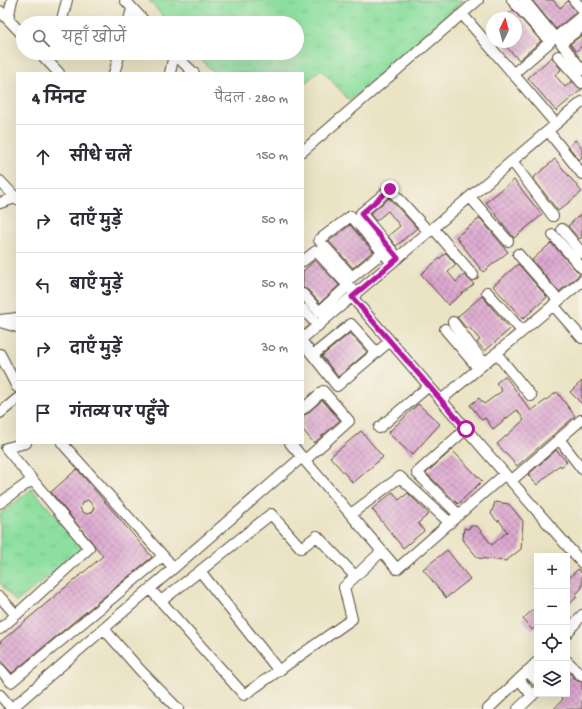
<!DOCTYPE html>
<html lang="hi">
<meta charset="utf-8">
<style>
:root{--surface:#fff;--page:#f2f2f3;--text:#2b2b33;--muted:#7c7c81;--line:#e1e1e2}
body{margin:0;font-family:"Gochi Hand","Playpen Sans Deva",sans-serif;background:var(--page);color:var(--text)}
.controls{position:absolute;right:12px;bottom:12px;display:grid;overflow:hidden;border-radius:0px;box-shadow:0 4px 16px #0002}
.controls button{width:36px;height:36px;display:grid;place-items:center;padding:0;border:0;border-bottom:1px solid var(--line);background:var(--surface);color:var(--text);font:20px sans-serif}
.compass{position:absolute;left:486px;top:12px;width:36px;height:36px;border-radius:50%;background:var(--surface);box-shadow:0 4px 16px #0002;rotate:6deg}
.stop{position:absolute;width:12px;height:12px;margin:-9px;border:3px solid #b5179e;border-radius:50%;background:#fff}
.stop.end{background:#b5179e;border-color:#fff;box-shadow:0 1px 4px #0008}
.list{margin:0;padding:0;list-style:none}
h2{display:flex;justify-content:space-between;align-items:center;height:52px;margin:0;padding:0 16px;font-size:17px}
h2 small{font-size:13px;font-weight:400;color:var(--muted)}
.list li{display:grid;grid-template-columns:26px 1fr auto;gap:12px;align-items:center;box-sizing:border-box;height:64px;padding:0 16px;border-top:1px solid var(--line)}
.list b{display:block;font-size:15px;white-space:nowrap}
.list em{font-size:13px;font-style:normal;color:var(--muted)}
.icon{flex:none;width:22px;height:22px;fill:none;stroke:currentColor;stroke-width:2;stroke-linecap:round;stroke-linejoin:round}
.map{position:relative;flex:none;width:582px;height:709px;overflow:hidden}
.search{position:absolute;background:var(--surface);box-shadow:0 4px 16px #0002;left:16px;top:16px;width:288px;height:44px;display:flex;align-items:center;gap:10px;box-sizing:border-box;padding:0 14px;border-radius:22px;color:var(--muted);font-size:15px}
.panel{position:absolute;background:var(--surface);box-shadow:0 4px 16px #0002;left:16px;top:72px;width:288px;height:372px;border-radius:0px}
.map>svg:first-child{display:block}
</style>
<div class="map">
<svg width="582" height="709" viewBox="0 0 582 709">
<defs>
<pattern id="grass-tufts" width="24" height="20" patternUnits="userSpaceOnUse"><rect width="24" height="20" fill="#8ddf9f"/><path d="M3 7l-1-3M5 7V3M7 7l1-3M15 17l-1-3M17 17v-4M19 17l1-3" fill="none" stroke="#7bc088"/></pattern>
<pattern id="building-cross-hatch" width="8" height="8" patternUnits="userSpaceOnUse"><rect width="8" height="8" fill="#dda8d0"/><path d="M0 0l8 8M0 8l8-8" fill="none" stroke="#b489a8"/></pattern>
</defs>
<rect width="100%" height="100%" fill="#f7f3e8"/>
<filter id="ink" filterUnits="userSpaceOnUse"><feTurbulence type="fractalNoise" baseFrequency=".025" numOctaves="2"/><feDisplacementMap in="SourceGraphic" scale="8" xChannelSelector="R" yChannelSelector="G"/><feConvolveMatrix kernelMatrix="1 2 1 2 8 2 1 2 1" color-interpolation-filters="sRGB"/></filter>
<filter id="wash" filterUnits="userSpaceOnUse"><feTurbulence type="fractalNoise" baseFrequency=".012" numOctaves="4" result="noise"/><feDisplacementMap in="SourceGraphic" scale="16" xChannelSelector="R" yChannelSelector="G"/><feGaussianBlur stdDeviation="0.9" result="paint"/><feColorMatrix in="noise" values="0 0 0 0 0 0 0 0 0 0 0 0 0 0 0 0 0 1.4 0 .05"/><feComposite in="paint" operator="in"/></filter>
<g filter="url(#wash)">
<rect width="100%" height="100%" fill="#eae3c4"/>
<!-- grass -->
<path fill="url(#grass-tufts)" stroke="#64845e" d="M149,0H464L350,101L321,69L303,85V73H214L196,53H297V23H169Z
M32,489L84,549L16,602L0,583V514Z"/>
<g id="blocks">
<!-- building -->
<path fill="url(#building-cross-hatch)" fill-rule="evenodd" d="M532,0H553L560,8L568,1L576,12L556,29Z
M513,10L541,41L519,60L502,42H516V18H504Z
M582,35V46L576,51L570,44Z
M552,57L561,70L555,75L565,87L572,81L582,89L556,111L528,78Z
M575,140L582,148V157L579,160L569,147Z
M555,159L582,192L558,211L533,178Z
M514,180L542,215L514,238L486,202Z
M389,198L417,228L396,246L388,236L400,226L388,211L376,221L370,214Z
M582,213V237L579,239L568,226Z
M480,218L508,252L483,272L456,237Z
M350,225L373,251L353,268L329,241Z
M551,243L580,274L559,292L532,260Z
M446,253L456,265L448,272L456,282L464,275L474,284L448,305L421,274Z
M315,260L339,285L320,303L308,290L303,288V271Z
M518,264L547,297L523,319L493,286Z
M482,296L510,329L485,351L477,342L480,340L469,327L467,329L457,317Z
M350,333L367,352L338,377L322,356Z
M505,376L531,411L557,392L575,416L517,466L497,444L524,420L517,410L493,429L485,418L482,420L470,405L479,398L484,404L502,391L496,383Z
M582,381V404L570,392Z
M322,400L340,420L314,443L303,430V415L307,414Z
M418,404L440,424L412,455L388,433Z
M361,431L383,457L353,483L330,457Z
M452,450L482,481L458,504L426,473Z
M556,450L567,462L561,467L560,465L557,467L537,485L528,475Z
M77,469L152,557L12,673L0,660V642L103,556L51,492ZM88,500L94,507L92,512L87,514L82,512L80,508L82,503Z
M393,492L399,500L408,493L429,514L418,523L424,531L403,548L372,509Z
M495,502L509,504L523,521L521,549L506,561L478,558L463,540L464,528L469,529L470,526H477L492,545L507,532L499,520L498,522L491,514Z
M447,550L470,579L446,598L423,569Z
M578,569L582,574V588L575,595L577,597L567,606V593L571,590L567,586V580Z
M537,606V626L532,630L523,619Z
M567,670L577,681L582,682V709H554L563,699L558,694H567Z"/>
</g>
</g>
<g filter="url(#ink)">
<use href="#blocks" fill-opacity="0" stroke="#554637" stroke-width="1"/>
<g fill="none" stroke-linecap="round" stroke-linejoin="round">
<defs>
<path id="minor" d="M125,0L146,23
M512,0L550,42L513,74
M524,0L555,38L582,16
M574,0L582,9
M0,11L23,35
M462,14L556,124
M8,19L12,0
M61,23L67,0
M128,23L132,9
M582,27L561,43L582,70
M40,53L59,73
M173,53L194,73
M558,56L582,83
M114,73L120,53
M170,73L174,55
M548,131L582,174
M303,151L478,0
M512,161L553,216
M0,181L17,199
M470,197L508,241
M0,203L16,198
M433,228L473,275
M562,229L582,253
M553,235L582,268
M383,252L352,277L319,240L351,216L392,263
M518,254L558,300
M398,258L361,213L390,189L429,232
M303,261L316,251L356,294
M487,292L522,331
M303,294L323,316
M352,297L582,563
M553,305L582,338
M303,309L318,326
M319,312L348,286
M0,320L17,318
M0,322L17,327
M453,322L484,363
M445,329L478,368
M303,338L582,102
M303,343L337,386L390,341
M496,353L531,396
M0,354L17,387
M313,355L351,324L376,352
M441,400L582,281
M303,409L323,391L349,421L305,460
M0,413L17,399
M379,428L429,386
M559,439L582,469
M62,443L174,568
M290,443L397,569L505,474
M511,481L581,420
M0,503L32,480
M351,514L400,477L450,523
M459,515L417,473L466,429
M200,571L271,514L301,548L317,536L355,576
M150,589L244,695L352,619L344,587L382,551
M0,597L16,615L89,548L6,448L26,443
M161,601L200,571L279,671
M0,629L16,615
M104,629L140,670L178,709
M567,633L582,615
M567,661L582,676
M0,669L11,682L162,557
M527,671L537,681
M519,679L532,696
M0,695L12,709
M11,709L302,457
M488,709L537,662
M518,709L537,691"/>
</defs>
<!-- minor casing -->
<use href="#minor" stroke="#554637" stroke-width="12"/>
<!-- minor -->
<use href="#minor" stroke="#fff" stroke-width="10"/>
</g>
</g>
<g fill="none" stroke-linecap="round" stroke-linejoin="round" filter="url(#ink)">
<!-- route -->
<path stroke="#b5179e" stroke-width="5" d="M390,189L361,214L398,258L352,297L466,429"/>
</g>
</svg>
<div class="controls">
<button>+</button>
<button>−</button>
<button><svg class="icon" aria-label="locate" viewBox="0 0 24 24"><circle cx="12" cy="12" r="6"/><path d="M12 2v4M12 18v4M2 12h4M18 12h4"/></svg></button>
<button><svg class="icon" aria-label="layers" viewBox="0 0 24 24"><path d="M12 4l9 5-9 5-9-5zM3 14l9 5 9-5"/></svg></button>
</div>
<svg class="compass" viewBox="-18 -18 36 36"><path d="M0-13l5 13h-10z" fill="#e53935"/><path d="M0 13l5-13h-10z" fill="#7c7c81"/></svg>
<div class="stop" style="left:466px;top:429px"></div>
<div class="stop end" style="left:390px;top:189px"></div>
<div class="search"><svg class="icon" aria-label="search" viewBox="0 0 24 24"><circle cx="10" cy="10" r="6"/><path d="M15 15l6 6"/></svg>यहाँ खोजें</div>
<section class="panel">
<h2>4 मिनट<small>पैदल · 280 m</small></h2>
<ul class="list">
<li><svg class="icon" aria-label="ahead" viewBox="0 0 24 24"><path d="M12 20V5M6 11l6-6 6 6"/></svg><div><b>सीधे चलें</b></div><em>150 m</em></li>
<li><svg class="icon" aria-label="right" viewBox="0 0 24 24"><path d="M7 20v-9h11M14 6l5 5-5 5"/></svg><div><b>दाएँ मुड़ें</b></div><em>50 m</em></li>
<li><svg class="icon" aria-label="left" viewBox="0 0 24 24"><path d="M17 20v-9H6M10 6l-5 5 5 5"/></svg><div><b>बाएँ मुड़ें</b></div><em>50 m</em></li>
<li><svg class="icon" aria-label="right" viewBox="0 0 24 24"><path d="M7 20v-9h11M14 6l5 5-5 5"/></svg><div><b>दाएँ मुड़ें</b></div><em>30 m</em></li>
<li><svg class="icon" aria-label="arrive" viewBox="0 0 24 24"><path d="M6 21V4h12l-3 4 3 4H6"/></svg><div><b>गंतव्य पर पहुँचे</b></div></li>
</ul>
</section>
</div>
